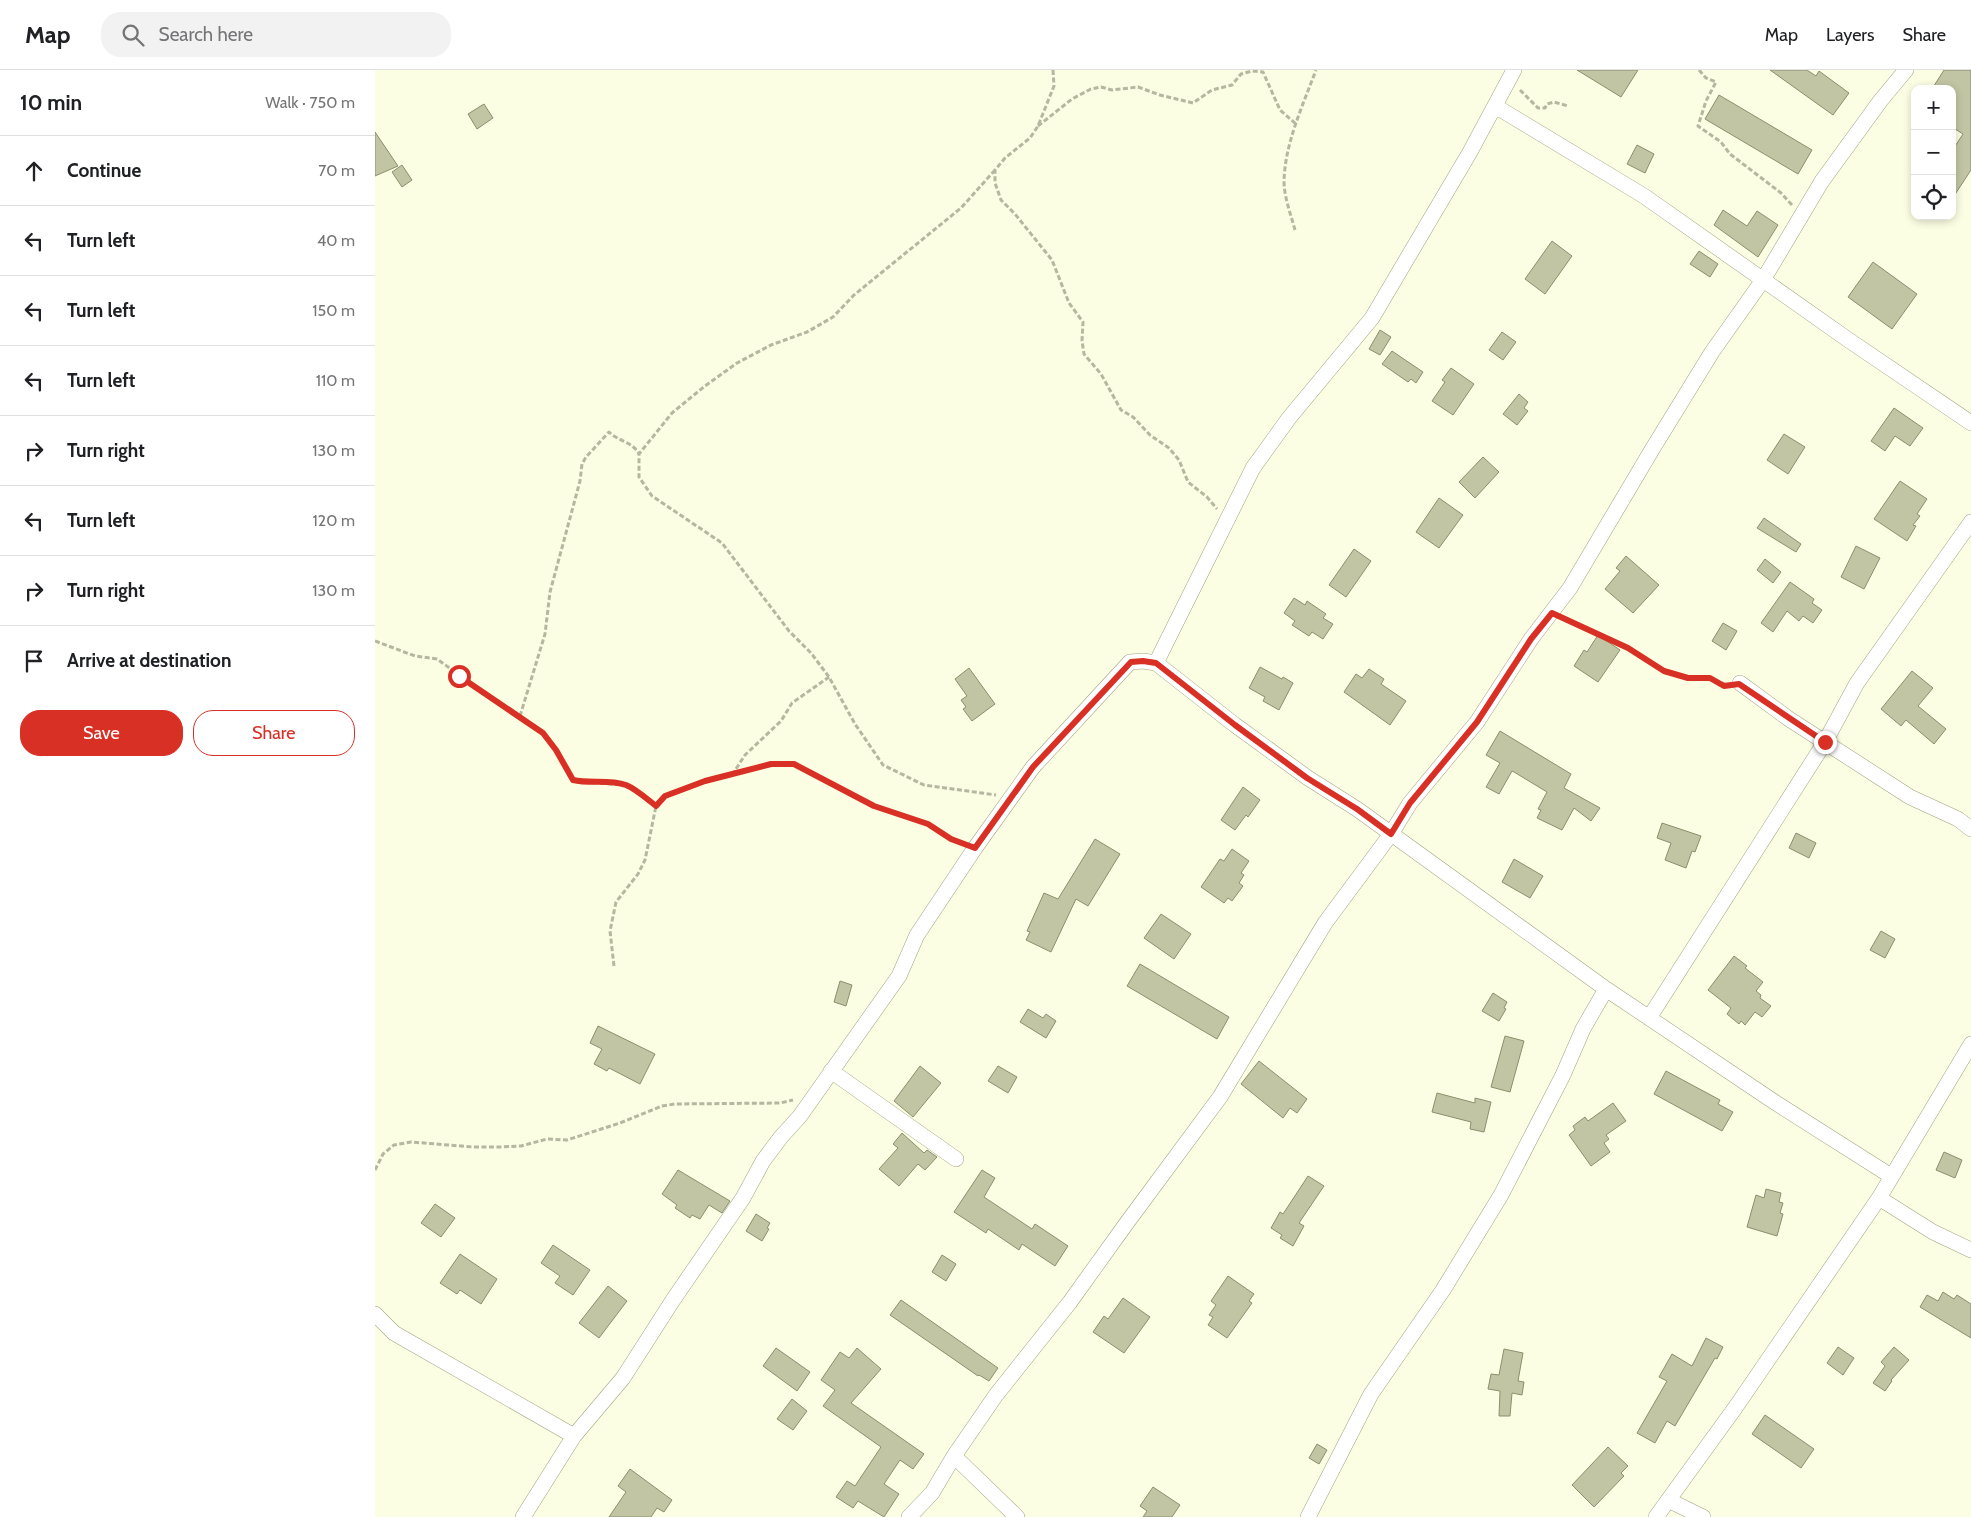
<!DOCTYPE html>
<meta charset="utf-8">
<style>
:root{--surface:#fff;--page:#f2f2f2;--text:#202124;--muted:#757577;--line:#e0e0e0;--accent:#d93025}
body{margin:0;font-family:Cabin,sans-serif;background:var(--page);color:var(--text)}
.controls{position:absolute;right:15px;top:15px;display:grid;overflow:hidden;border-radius:10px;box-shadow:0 2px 8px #0003}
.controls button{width:45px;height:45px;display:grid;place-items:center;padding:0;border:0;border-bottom:1px solid var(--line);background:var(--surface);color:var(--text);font:25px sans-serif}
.stop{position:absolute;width:15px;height:15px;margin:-11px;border:4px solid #d93025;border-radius:50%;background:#fff}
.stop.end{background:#d93025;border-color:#fff;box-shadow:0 1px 5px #0008}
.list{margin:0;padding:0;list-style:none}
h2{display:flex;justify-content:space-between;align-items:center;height:65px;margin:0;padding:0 20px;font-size:21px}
h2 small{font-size:16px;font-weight:400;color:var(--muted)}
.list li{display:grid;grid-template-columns:32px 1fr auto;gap:15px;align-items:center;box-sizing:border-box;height:70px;padding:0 20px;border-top:1px solid var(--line)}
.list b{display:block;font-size:19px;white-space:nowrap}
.list em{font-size:16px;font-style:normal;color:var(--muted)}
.actions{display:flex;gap:10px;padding:15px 20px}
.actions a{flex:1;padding:11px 0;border:1px solid var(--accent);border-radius:20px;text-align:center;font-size:18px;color:var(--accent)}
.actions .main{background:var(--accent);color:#fff}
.icon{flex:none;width:28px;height:28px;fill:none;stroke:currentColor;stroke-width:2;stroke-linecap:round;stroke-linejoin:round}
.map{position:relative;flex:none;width:1596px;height:1447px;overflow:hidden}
header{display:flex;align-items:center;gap:30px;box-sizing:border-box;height:70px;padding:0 25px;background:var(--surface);border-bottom:1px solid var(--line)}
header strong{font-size:24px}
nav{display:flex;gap:28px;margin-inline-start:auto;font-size:18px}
.search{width:350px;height:45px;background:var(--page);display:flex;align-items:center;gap:12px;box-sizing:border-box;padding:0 18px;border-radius:20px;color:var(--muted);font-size:19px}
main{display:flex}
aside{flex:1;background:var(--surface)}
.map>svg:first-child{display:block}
</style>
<header>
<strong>Map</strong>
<div class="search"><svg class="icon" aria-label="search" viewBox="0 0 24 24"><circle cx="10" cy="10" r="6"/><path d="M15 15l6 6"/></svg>Search here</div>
<nav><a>Map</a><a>Layers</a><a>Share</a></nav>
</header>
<main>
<aside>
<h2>10 min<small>Walk · 750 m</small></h2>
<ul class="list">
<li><svg class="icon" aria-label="ahead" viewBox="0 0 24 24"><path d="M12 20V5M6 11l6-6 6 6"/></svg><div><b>Continue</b></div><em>70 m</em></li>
<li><svg class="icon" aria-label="left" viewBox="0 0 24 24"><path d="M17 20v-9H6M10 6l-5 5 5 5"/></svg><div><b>Turn left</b></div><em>40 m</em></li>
<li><svg class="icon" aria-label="left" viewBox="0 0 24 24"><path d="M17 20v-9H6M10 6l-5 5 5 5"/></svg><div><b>Turn left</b></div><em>150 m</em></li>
<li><svg class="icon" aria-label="left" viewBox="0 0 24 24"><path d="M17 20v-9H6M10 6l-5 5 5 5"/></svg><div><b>Turn left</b></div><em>110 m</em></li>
<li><svg class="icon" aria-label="right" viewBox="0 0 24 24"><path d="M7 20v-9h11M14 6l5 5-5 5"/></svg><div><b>Turn right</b></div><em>130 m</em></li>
<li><svg class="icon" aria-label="left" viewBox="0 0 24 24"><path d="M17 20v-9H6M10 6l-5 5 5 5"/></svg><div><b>Turn left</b></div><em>120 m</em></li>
<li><svg class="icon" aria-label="right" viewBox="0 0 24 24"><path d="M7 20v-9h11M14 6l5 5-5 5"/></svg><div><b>Turn right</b></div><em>130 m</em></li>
<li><svg class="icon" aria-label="arrive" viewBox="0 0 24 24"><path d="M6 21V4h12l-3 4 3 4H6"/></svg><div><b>Arrive at destination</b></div></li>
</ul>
<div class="actions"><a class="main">Save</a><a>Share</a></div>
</aside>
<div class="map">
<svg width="1596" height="1447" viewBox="0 0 1596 1447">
<rect width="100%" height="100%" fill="#fbfee2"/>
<!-- building -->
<path fill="#c1c5a3" stroke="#8c8f6f" d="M1202,0H1263L1246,27Z
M1395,0H1432L1441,6L1444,1L1474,23L1458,45Z
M1569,0H1596V100L1577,129V81L1588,64L1577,57V19H1557Z
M1344,25L1437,80L1423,104L1330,49Z
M109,34L118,48L102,59L93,44Z
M0,62L23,96L0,106Z
M1262,75L1279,84L1270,103L1252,94Z
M27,95L37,110L27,117L17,102Z
M1348,140L1372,156L1382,141L1403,155L1383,187L1339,155Z
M1177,171L1197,186L1170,224L1150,209Z
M1324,181L1343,194L1335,207L1315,194Z
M1498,192L1542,224L1517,259L1473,227Z
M1005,260L1016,267L1005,285L994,279Z
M1127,262L1141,272L1128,290L1114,280Z
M1017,281L1048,302L1041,313L1036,309L1033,312L1007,294Z
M1076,298L1099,314L1078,345L1057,331L1070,312L1067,310Z
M1144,324L1153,332L1149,338L1153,341L1142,355L1128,344Z
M1519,338L1548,358L1535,376L1520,366L1510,381L1496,371Z
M1409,364L1430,377L1413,404L1392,390Z
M1108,387L1124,402L1100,428L1084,412Z
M1525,411L1552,429L1542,444L1545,446L1538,455L1541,456L1532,471L1499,449Z
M1064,428L1088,445L1064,478L1041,462Z
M1389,448L1426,474L1421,482L1382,458Z
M1481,476L1505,488L1489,519L1466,507Z
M979,479L996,491L971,527L954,515Z
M1251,486L1284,515L1258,543L1230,519L1245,501L1241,498Z
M1390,489L1406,502L1398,513L1382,500Z
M1415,512L1439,529L1437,533L1447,540L1438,553L1428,546L1424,551L1412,541L1398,562L1386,553Z
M919,528L930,535L932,531L951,544L948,548L958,554L948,569L937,562L934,566L917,555L920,551L909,543Z
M1348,553L1362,561L1351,580L1337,571Z
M1223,565L1245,580L1223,612L1199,596L1209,580L1212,582Z
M885,597L907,609L908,607L918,613L904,640L888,631L890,627L874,618Z
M594,598L620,634L597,651L588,639L591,637L586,630L592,626L580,609Z
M994,599L1009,609L1006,614L1031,631L1015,655L969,622L981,604L987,608Z
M1537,601L1558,618L1543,636L1571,659L1559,674L1531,650L1526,656L1506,639Z
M1125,661L1196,704L1189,718L1225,738L1216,751L1199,738L1187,760L1162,748L1166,740L1163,739L1172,722L1139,702L1137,701L1124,724L1111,717L1125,693L1111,685Z
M868,717L885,730L873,747L871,745L860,760L846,750Z
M1287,753L1326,766L1320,782L1317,781L1311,798L1290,790L1296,773L1282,768Z
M1421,763L1441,773L1434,788L1414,778Z
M720,769L745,784L713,836L701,829L676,882L651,870L655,862L652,861L669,823L683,829Z
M857,779L874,791L866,803L869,805L864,813L868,816L857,831L853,828L849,833L826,817L845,789L849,791Z
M1139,789L1168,806L1155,828L1127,812Z
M786,844L816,864L799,889L769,868Z
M1506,861L1520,869L1510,888L1495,880Z
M1359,886L1372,896L1370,898L1388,912L1381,921L1386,925L1385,928L1396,936L1387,947L1380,942L1370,955L1366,951L1364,954L1352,944L1356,938L1333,920Z
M765,894L854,947L842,969L752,916Z
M465,911L477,915L471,936L459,932Z
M1118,923L1132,932L1129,938L1131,939L1124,951L1107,941Z
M653,939L668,948L671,944L681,951L671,968L645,952Z
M223,956L280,984L265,1014L234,998L232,1001L219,994L227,979L215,973Z
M1130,966L1149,971L1135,1022L1116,1017Z
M884,991L932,1029L922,1043L915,1038L908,1048L866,1014Z
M545,996L566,1013L538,1047L519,1031Z
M623,996L642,1007L633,1023L613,1011Z
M1291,1001L1345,1030L1343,1034L1358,1042L1347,1061L1279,1024Z
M1062,1023L1100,1033V1028L1116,1032L1109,1062L1095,1059L1096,1052L1057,1042Z
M1238,1033L1251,1051L1231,1065L1234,1069L1229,1073L1235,1082L1216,1096L1194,1065L1200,1060L1198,1056L1210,1047L1213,1051Z
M527,1063L549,1083L552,1080L562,1087L550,1100L543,1094L524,1116L504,1099L523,1078L518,1074Z
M1569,1082L1587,1090L1580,1108L1561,1100Z
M303,1100L355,1131L347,1143L334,1135L325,1149L317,1145L315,1148L300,1138L302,1135L287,1124Z
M607,1100L620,1108L609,1127L657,1159L660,1154L693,1176L680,1196L647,1174L644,1180L613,1159L611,1163L579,1142Z
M933,1106L949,1116L924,1153L929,1156L918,1176L905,1168L907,1165L896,1158L905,1142L908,1144Z
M1391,1119L1406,1123L1404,1132L1408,1133L1405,1143L1408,1144L1402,1166L1372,1157L1381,1125L1389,1128Z
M60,1134L80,1148L66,1167L46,1153Z
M381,1144L395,1153L392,1158L394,1159L387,1171L371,1161Z
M178,1175L215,1200L198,1225L180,1213L185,1206L166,1193Z
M85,1184L122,1209L106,1234L85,1220L82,1224L65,1213Z
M567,1185L581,1194L571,1211L557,1202Z
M853,1206L879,1224L874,1231L877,1233L852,1268L833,1255L838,1247L834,1245L841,1235L836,1231Z
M233,1216L252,1231L224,1268L204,1253Z
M1568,1222L1579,1229L1582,1225L1596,1234V1268L1545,1237L1552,1225L1563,1231Z
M748,1228L775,1247L749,1283L718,1262L729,1246L733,1249Z
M526,1230L623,1298L614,1311L604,1305L603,1306L515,1245Z
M1331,1268L1348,1277L1342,1289L1340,1288L1300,1356L1292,1351L1280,1373L1262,1363L1292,1311L1284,1307L1297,1284L1317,1296Z
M1463,1277L1479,1288L1468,1305L1452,1293Z
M1519,1277L1534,1290L1516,1310L1517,1311L1510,1321L1498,1313L1510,1296L1506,1292Z
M401,1278L435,1302L422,1321L388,1296Z
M482,1278L506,1299L476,1333L549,1384L538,1399L525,1390L509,1414L524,1424L509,1447L483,1431L478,1438L461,1427L472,1411L480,1416L506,1377L448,1336L460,1320L446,1310L465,1282L474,1288Z
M1129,1279L1148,1283L1143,1311L1149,1312L1147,1325L1137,1323L1135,1346H1124L1125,1321L1113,1319L1116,1304L1124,1305Z
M417,1329L432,1341L418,1360L402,1349Z
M1390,1345L1439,1379L1426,1398L1377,1364Z
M942,1374L952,1380L944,1394L934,1388Z
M1233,1377L1253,1396L1246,1403L1249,1406L1219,1437L1197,1415Z
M255,1399L297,1430L289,1442L282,1438L276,1447H234L251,1422L243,1416Z
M778,1417L805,1435L797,1447H768L772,1441L765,1436Z"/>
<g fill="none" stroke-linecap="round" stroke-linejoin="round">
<defs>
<path id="minor" d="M1120,36L1269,126L1475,271L1596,353
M781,593L878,398L914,348L997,248L1095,82L1139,0
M1365,613L1414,649L1535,727L1583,749L1596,759
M1274,948L1450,672L1482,613L1596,452
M456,1001L581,1089
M1504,1128L1558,1162L1596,1180
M0,1244L19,1263L199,1366L148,1447
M199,1366L248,1308L298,1230L368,1128L388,1091L406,1067L425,1046L524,906L542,865L600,778L658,697L755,592L768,591L781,593L860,655L933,708L982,739L1231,919L1401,1033L1516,1106
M579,1386L642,1447
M1293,1430L1328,1447
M534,1447L557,1423L579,1386L621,1325L695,1232L751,1154L845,1027L950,853L1016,764L1035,733L1102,652L1156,569L1195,518L1278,378L1337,282L1388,210L1447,111L1506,30L1531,0
M933,1447L996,1324L1068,1220L1126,1125L1188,1005L1208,959L1231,919
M1281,1447L1360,1338L1504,1128L1596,974"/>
</defs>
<!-- minor casing -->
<use href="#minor" stroke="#9fa382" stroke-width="16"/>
<!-- path -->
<path stroke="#b5b7a0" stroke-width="3" stroke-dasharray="5 2.5" stroke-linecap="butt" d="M678,0L679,16L663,56L655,68L630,88L620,100V113L626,130L640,144L677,190L694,233L708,252L707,271L709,284L726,304L746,340L758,347L775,365L794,378L804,390L813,412L832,427L842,439
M1324,0L1331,8L1341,12L1331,31L1323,56L1346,72L1355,84L1406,123L1417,135
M1145,20L1163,38H1170L1172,34L1179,32L1193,36
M663,56L697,29L716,19L726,17L737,20L763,17L785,25L818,33L837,20L857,15L866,4L877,1L888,2L905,40L921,54
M620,100L586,138L479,225L458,247L432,262L396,275L362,293L330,316L297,343L264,384V407L277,426L347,473L414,561L436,583L454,607L480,654L508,695L549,715L621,725
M920,160C916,145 909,127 909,111C910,73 928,35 941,0
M1189,548L1253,578L1289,601L1313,608H1335L1352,615
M0,571L40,586L62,589L119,630L145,646L168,663L181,680L198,710L208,712L251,715L281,736
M145,646L170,564L175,522L205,411L207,394L211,387L234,362C243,371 258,372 264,384
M357,705L370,685L406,651L417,633L454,607
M239,896L235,861L241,832L263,804L270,790L281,736L290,727L301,721L330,711L395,694H419L499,736L553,754L576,769L588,773
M0,1100L8,1084L19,1075L36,1072L98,1077H124L146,1076L172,1069L192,1070L245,1053L287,1036L300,1034L405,1033L418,1030"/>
<!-- minor -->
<use href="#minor" stroke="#fff" stroke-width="15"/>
</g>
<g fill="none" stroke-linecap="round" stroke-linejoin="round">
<!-- route -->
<path stroke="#d93025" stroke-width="6" d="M84,606L168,663L181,680L198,710C215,714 234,709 251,715C261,719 272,729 281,736L290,726L330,711L396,694H419L499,736L553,754L576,769L600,778L658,697L756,592L768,591L781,593L860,655L932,708L982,739L1016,764L1035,733L1102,652L1156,569L1177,543L1253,578L1289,601L1313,608H1335L1349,616L1364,614L1450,672"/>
</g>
</svg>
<div class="controls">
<button>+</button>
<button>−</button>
<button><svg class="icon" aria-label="locate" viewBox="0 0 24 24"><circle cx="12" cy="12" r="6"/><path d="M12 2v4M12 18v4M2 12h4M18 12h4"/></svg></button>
</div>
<div class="stop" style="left:84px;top:606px"></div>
<div class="stop end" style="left:1450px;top:672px"></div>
</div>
</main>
